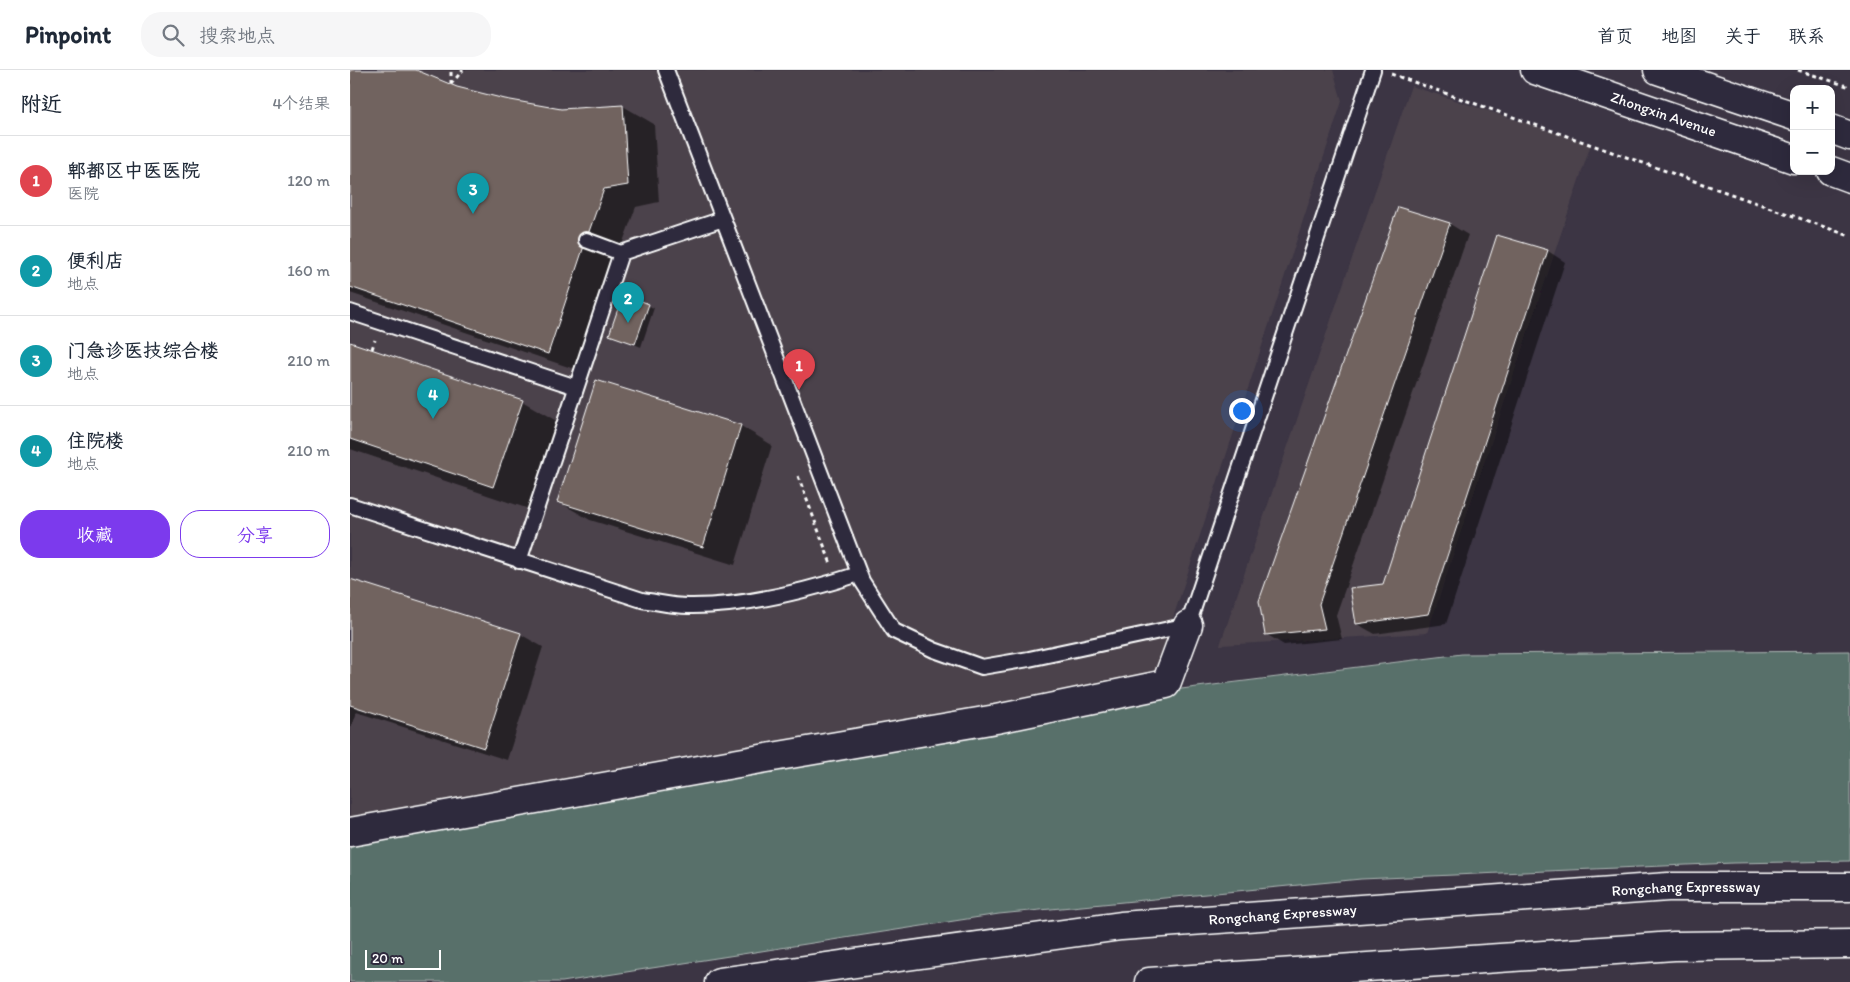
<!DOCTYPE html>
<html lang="zh">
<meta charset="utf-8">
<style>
:root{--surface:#fff;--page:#f6f6f7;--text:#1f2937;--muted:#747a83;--line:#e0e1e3;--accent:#7c3aed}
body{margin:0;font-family:Itim,"LXGW WenKai TC",sans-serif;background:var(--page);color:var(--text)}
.controls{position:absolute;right:15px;top:15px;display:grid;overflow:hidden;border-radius:10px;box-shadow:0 5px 20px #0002}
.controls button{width:45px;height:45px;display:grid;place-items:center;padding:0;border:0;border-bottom:1px solid var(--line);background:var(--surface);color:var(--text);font:25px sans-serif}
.scale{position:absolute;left:15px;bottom:12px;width:76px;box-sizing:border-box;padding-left:5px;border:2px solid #fff;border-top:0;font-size:14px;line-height:18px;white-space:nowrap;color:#fff;-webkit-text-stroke:4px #2f2a3d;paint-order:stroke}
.you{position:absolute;left:891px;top:340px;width:18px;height:18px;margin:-12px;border:4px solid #fff;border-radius:50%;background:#1a73e8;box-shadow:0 0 0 8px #1a73e833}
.badge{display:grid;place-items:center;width:32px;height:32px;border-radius:50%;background:var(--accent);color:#fff;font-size:16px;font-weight:700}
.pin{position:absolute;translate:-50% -41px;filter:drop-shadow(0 1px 2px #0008)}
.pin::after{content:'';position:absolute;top:26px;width:18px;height:15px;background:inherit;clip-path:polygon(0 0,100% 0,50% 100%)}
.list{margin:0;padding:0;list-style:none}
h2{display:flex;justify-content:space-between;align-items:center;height:65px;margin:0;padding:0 20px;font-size:21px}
h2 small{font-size:16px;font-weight:400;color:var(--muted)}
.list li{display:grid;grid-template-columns:32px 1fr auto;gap:15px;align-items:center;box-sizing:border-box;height:90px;padding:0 20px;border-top:1px solid var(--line)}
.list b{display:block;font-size:19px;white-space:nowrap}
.list p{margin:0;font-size:16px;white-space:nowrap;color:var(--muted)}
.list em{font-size:16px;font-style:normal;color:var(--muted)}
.actions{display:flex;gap:10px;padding:15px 20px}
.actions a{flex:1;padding:11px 0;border:1px solid var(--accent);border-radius:20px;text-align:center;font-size:18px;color:var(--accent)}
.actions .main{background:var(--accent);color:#fff}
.icon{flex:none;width:28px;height:28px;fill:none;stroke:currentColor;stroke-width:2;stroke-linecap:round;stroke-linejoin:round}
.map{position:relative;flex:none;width:1500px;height:912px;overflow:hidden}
header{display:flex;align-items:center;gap:30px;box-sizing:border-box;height:70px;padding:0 25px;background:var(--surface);border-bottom:1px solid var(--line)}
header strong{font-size:24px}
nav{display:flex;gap:28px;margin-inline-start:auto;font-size:18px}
.search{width:350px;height:45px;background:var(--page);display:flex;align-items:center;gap:12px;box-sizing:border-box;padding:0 18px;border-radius:20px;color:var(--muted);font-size:19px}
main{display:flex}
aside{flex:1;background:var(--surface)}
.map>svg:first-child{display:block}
</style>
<header>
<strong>Pinpoint</strong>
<div class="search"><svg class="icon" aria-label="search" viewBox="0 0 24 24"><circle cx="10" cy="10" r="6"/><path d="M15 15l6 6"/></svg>搜索地点</div>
<nav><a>首页</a><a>地图</a><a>关于</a><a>联系</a></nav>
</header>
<main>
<aside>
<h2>附近<small>4个结果</small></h2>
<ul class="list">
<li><span class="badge" style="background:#e0444e">1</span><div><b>郫都区中医医院</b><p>医院</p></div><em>120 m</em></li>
<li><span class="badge" style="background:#0f9aa8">2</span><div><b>便利店</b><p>地点</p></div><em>160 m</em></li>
<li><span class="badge" style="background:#0f9aa8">3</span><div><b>门急诊医技综合楼</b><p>地点</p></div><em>210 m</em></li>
<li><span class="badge" style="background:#0f9aa8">4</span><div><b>住院楼</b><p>地点</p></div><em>210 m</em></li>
</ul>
<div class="actions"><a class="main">收藏</a><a>分享</a></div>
</aside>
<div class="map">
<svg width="1500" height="912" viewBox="0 0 1500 912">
<rect width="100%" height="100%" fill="#3c3544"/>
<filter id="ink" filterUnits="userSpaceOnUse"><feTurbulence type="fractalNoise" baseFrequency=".02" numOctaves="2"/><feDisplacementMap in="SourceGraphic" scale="10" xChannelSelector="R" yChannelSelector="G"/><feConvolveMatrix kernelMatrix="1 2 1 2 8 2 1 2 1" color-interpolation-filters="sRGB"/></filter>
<g filter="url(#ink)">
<!-- built -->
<path fill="#4c434c" d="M0,0H983L992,31L803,609L0,748Z
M1061,16L1241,74L1077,563L870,575Z"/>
<!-- green -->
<path fill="#596f6a" stroke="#acb7b4" d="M1500,581V791L1383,793L1011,809L649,844L212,912H0V752L679,638L1112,584Z"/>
<!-- shadow -->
<path fill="#0007" d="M0,0H63L107,18L155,30L211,40L273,36L304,54L309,132L286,137L267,188L230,301L0,223Z
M1049,138L1100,154L1118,165L986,545L992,569L934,575L916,564Z
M1148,167L1198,181L1215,192L1096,554L1025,564L1007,554L1034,515Z
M274,226L304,238L291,277L260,264Z
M0,273L172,331L217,357L188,442L0,379Z
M247,311L391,356L422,375L385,495L240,450L209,432Z
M0,510L170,564L193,577L157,690L6,642L0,660Z"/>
<!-- building -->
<path fill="#71635f" stroke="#fff" d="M0,0H66L107,17L155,29L211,39L273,35L278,115L254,119L236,170L198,284L0,217Z
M1048,137L1100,153L969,534L975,559L915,565L909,531Z
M1147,165L1198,180L1078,544L1006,554L1000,518L1033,514Z
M273,224L299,234L285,274L259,265Z
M0,272L173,330L143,417L0,369Z
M246,310L391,355L353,477L207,432Z
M0,509L171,563L134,678L0,635Z"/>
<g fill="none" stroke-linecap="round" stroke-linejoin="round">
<defs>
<path id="lane" d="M316,0L512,511L544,561L584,580L632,597L679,589L838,555L1023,0
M236,170L271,183L373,149
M0,242L226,317
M0,435L292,530C307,532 323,536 338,536C394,537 456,521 509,504
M169,491L271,183"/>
<path id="secondary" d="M0,762L411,689L646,649L816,614L838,555"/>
<g id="primary">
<path id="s1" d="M1185,0L1444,89"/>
<path d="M1308,0L1444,46"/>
<path d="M1481,59L1500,66"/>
<path d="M1481,101L1500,108"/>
</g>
<g id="highway">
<path id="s2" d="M369,912L771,856L1318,817H1500"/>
<path d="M799,912L1324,876L1500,874"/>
</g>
</defs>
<!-- lane casing -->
<use href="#lane" stroke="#fff" stroke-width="18"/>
<!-- secondary casing -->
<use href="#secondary" stroke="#fff" stroke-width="31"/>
<!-- primary casing -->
<use href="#primary" stroke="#fff" stroke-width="31"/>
<!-- highway casing -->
<use href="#highway" stroke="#fff" stroke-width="31"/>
<!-- path -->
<path stroke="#fff" stroke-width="3" stroke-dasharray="4 4" stroke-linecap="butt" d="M1448,0L1500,17
M1041,4L1500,166
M101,14L113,0
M101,14V0
M22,279L25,270
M448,406L481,494"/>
<!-- lane -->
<use href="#lane" stroke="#2f2a3d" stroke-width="14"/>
<!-- secondary -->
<use href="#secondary" stroke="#2f2a3d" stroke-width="28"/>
<!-- primary -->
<use href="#primary" stroke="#2f2a3d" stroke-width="28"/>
<!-- highway -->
<use href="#highway" stroke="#2f2a3d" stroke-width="28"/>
</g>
</g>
<g text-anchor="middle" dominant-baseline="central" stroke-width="5" stroke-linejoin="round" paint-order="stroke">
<!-- street labels -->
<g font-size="15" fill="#fff" stroke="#2f2a3d">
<text stroke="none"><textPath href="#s1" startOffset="136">Zhongxin Avenue</textPath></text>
<text stroke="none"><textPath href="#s2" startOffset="972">Rongchang Expressway</textPath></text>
<text stroke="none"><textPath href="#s2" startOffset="568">Rongchang Expressway</textPath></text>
</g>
</g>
</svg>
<div class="controls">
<button>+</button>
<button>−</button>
</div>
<div class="scale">20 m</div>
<div class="you"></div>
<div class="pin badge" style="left:449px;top:320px;background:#e0444e">1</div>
<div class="pin badge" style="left:278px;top:253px;background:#0f9aa8">2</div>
<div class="pin badge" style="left:123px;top:144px;background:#0f9aa8">3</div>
<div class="pin badge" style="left:83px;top:349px;background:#0f9aa8">4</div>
</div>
</main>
